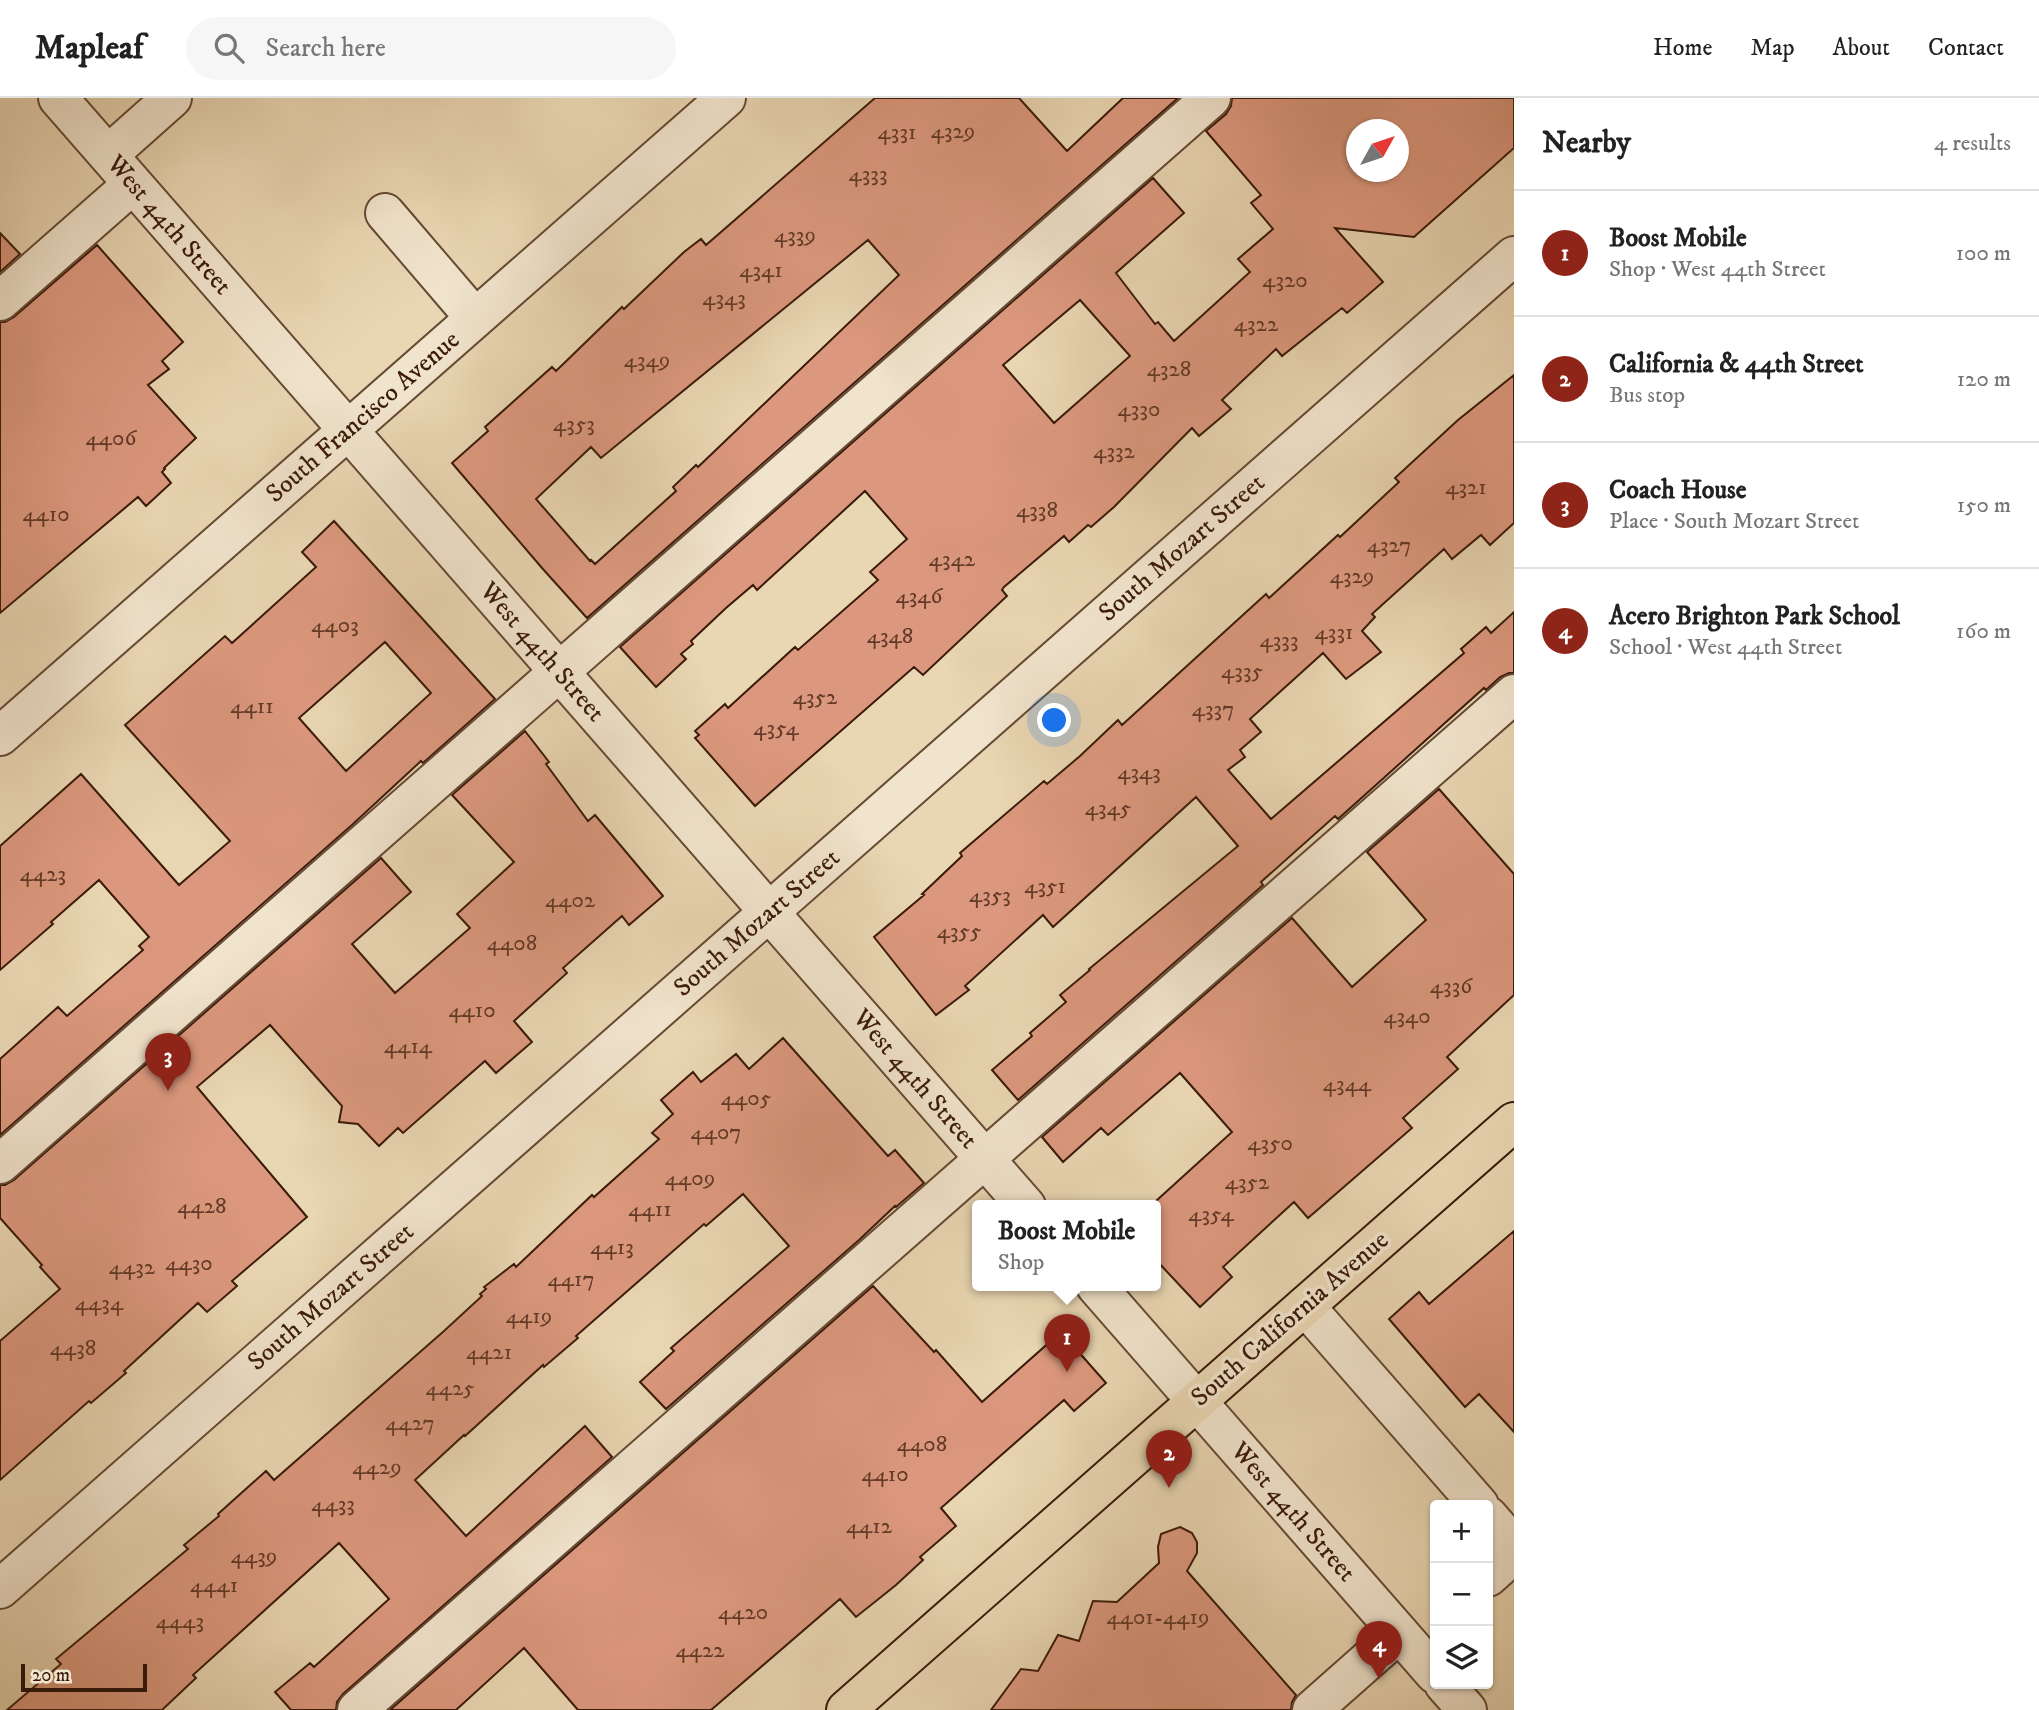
<!DOCTYPE html>
<meta charset="utf-8">
<style>
:root{--surface:#fff;--page:#f6f6f6;--text:#222;--muted:#767676;--line:#e0e0e0;--accent:#8f2418}
body{margin:0;font-family:"IM FELL DW Pica",serif;background:var(--page);color:var(--text)}
.controls{position:absolute;right:21px;bottom:21px;display:grid;overflow:hidden;border-radius:7px;box-shadow:0 2px 5px #0004}
.controls button{width:63px;height:63px;display:grid;place-items:center;padding:0;border:0;border-bottom:2px solid var(--line);background:var(--surface);color:var(--text);font:35px sans-serif}
.compass{position:absolute;left:1346px;top:21px;width:63px;height:63px;border-radius:50%;background:var(--surface);box-shadow:0 2px 5px #0004;rotate:50deg}
.scale{position:absolute;left:21px;bottom:18px;width:126px;box-sizing:border-box;padding-left:7px;border:4px solid #3a1a0a;border-top:0;font-size:19px;line-height:24px;white-space:nowrap;color:#3a1a0a;-webkit-text-stroke:5px #f1e4cd;paint-order:stroke}
.you{position:absolute;left:1055px;top:623px;width:24px;height:24px;margin:-18px;border:5px solid #fff;border-radius:50%;background:#1a73e8;box-shadow:0 0 0 10px #1a73e833}
.badge{display:grid;place-items:center;width:46px;height:46px;border-radius:50%;background:var(--accent);color:#fff;font-size:23px;font-weight:700}
.pin{position:absolute;translate:-50% -58px;filter:drop-shadow(0 2px 4px #0008)}
.pin::after{content:'';position:absolute;top:37px;width:24px;height:21px;background:inherit;clip-path:polygon(0 0,100% 0,50% 100%)}
.popup{position:absolute;left:972px;top:1102px;width:189px;height:91px;box-sizing:border-box;display:grid;place-content:center;border-radius:7px;background:var(--surface);filter:drop-shadow(0 2px 5px #0005);font-size:23px;white-space:nowrap;color:var(--muted)}
.popup b{font-size:26px;color:var(--text)}
.popup::after{content:'';position:absolute;left:50%;top:100%;margin-left:-14px;border:14px solid transparent;border-top-color:var(--surface)}
.list{margin:0;padding:0;list-style:none}
h2{display:flex;justify-content:space-between;align-items:center;height:91px;margin:0;padding:0 28px;font-size:30px}
h2 small{font-size:23px;font-weight:400;color:var(--muted)}
.list li{display:grid;grid-template-columns:46px 1fr auto;gap:21px;align-items:center;box-sizing:border-box;height:126px;padding:0 28px;border-top:2px solid var(--line)}
.list b{display:block;font-size:26px;white-space:nowrap}
.list p{margin:0;font-size:23px;white-space:nowrap;color:var(--muted)}
.list em{font-size:23px;font-style:normal;color:var(--muted)}
.icon{flex:none;width:38px;height:38px;fill:none;stroke:currentColor;stroke-width:2;stroke-linecap:round;stroke-linejoin:round}
.map{position:relative;flex:none;width:1514px;height:1612px;overflow:hidden}
header{display:flex;align-items:center;gap:42px;box-sizing:border-box;height:98px;padding:0 35px;background:var(--surface);border-bottom:2px solid var(--line)}
header strong{font-size:33px}
nav{display:flex;gap:38px;margin-inline-start:auto;font-size:24px}
.search{width:490px;height:63px;background:var(--page);display:flex;align-items:center;gap:18px;box-sizing:border-box;padding:0 24px;border-radius:38px;color:var(--muted);font-size:26px}
main{display:flex}
aside{flex:1;background:var(--surface)}
.map>svg:first-child{display:block}
</style>
<header>
<strong>Mapleaf</strong>
<div class="search"><svg class="icon" aria-label="search" viewBox="0 0 24 24"><circle cx="10" cy="10" r="6"/><path d="M15 15l6 6"/></svg>Search here</div>
<nav><a>Home</a><a>Map</a><a>About</a><a>Contact</a></nav>
</header>
<main>
<div class="map">
<svg width="1514" height="1612" viewBox="0 0 1514 1612">
<rect width="100%" height="100%" fill="#e9d6b2"/>
<filter id="stains"><feTurbulence type="fractalNoise" baseFrequency=".00286" numOctaves="4"/><feColorMatrix values="0 0 0 0 .2 0 0 0 0 .09 0 0 0 0 .02 0 0 0 .5 -.17"/></filter>
<radialGradient id="worn" r=".72"><stop offset=".6" stop-color="#630" stop-opacity="0"/><stop offset="1" stop-color="#630" stop-opacity=".3"/></radialGradient>
<!-- building -->
<path fill="#dc987e" stroke="#3a1a0a" stroke-width="2" fill-rule="evenodd" d="M875,0H1019L1067,53L1123,0H1178L587,520L542,470L452,365L488,333L485,329L552,269L556,273L622,209L624,211L684,154L701,141L706,147ZM868,142L899,177L698,369L696,367L673,389L676,393L595,466L591,462L590,463L536,401L591,349L601,360Z
M1232,0H1514V50L1414,139L1335,130L1383,184L1347,215L1342,210L1282,258L1276,251L1222,302L1231,311L1199,338L1192,330L1114,409L1091,429L1088,427L1069,444L1064,438L1004,489L1002,492L1007,498L923,577L914,569L755,708L695,640L699,637L695,633L725,606L728,610L795,549L798,552L878,482L870,474L907,441L865,393L757,492L753,487L726,510L691,543L693,546L681,556L686,561L656,589L620,549L1153,80L1184,115L1116,175L1155,226L1158,224L1174,243L1250,174L1238,161L1273,131L1251,105L1261,97L1206,33L1226,16L1231,8ZM1356,32H1398V74H1356ZM1080,202L1130,258L1054,325L1003,267Z
M0,135L20,156L0,174Z
M97,147L183,244L162,263L169,271L148,287L196,340L164,370L165,371L162,374L171,385L146,408L138,399L0,515V224H5L14,219Z
M1514,277V425L1490,447L1481,437L1452,461L1444,451L1372,516L1375,519L1362,533L1381,554L1346,581L1323,555L1250,621L1261,634L1240,652L1245,659L1228,672L1271,721L1464,555L1461,551L1486,529L1491,535L1514,514V575H1509L1500,579L1486,592L1484,590L1338,721L1335,718L1261,784L1263,787L1018,1002L992,972L1032,938L1030,935L1066,904L1060,897L1090,872L1089,871L1238,748L1196,699L1053,829L1043,817L965,888L969,892L936,917L874,839L924,797L922,796L962,758L960,755L1044,683L1047,686L1080,658L1118,622L1122,627L1266,496L1269,500L1338,437L1340,439L1399,384L1395,380L1458,322Z
M334,423L495,601L423,665L421,663L353,726L0,1037V961L58,909L67,918L143,852L139,848L149,839L99,782L51,824L53,826L0,872V748L81,676L179,787L230,743L125,627L225,538L232,545L316,469L302,454ZM385,544L431,595L346,673L299,620Z
M525,633L549,664L546,666L588,723L595,717L663,798L629,827L622,818L563,870L567,875L514,923L532,944L496,975L485,963L403,1035L398,1030L379,1048L358,1026L339,1024L342,1008L270,927L197,989L307,1119L232,1183L237,1188L207,1214L198,1205L124,1273L126,1275L91,1305L89,1303L0,1382V1243L60,1191L40,1169L42,1167L0,1120V1087H5L14,1082L381,760L411,794L352,846L395,895L470,830L457,816L514,764L452,697Z
M1439,691L1514,776V897L1447,959L1458,971L1403,1020L1412,1030L1308,1120L1294,1104L1223,1169L1232,1179L1200,1209L1156,1162V1103L1232,1034L1180,975L1108,1037L1101,1030L1063,1064L1042,1039L1292,820L1352,889L1426,822L1367,754Z
M783,940L888,1058L895,1052L924,1085L896,1109L895,1108L859,1142L666,1311L640,1284L674,1253L671,1250L789,1148L743,1096L706,1128L704,1126L576,1238L578,1240L544,1269L543,1267L465,1338L464,1337L415,1382L466,1438L585,1328L612,1359L343,1596L337,1604L336,1612H291L275,1594L310,1565L314,1569L389,1501L339,1445L193,1577L196,1580L162,1612H7L61,1566L56,1561L188,1451L184,1447L219,1418L218,1416L266,1373L274,1382L444,1233L482,1198L480,1196L486,1191L484,1189L514,1166L516,1169L592,1097L594,1099L659,1041L652,1035L673,1016L661,1002L693,974L701,984L736,956L749,971Z
M1514,1133V1334L1479,1296L1465,1309L1389,1221L1419,1194L1429,1206Z
M873,1188L934,1254L936,1252L982,1304L1061,1234L1106,1285L1074,1313L1064,1302L941,1410L956,1428L920,1459L923,1462L896,1487L856,1519L840,1501L711,1612H578L524,1550L456,1612H390Z
M1180,1429L1192,1435L1197,1444V1455L1187,1473L1296,1597L1292,1604L1291,1612H991L1021,1571L1038,1573L1058,1537L1079,1543L1093,1503L1117,1504L1159,1465L1158,1449L1161,1436Z"/>
<g fill="none" stroke-linecap="round" stroke-linejoin="round">
<defs>
<path id="minor" d="M58,0L1026,1108
M108,57L172,0
M385,115L475,220
M0,203L133,86
M0,638L726,0
M0,1066L1211,0
M1096,1188L1435,1576
M1305,1208L1479,1407
M1488,1418L1514,1448
M1488,1479L1514,1456
M0,1491L1514,158
M1444,1586L1467,1612
M357,1612L1514,596
M1312,1612L1399,1535"/>
<path id="major" d="M846,1612L1514,1024"/>
</defs>
<!-- minor casing -->
<use href="#minor" stroke="#664934" stroke-width="42"/>
<!-- major casing -->
<use href="#major" stroke="#3a1a0a" stroke-width="42"/>
<!-- minor -->
<use href="#minor" stroke="#f1e4cd" stroke-width="38"/>
<!-- major -->
<use href="#major" stroke="#e9d6b2" stroke-width="38"/>
</g>
<g text-anchor="middle" dominant-baseline="central" stroke-width="7" stroke-linejoin="round" paint-order="stroke">
<!-- number labels -->
<g font-size="23" fill="#623a27">
<text x="953" y="33">4329</text>
<text x="897" y="34">4331</text>
<text x="868" y="76">4333</text>
<text x="795" y="137">4339</text>
<text x="761" y="172">4341</text>
<text x="1285" y="182">4320</text>
<text x="724" y="200">4343</text>
<text x="1256" y="226">4322</text>
<text x="647" y="262">4349</text>
<text x="1169" y="271">4328</text>
<text x="1139" y="311">4330</text>
<text x="574" y="326">4353</text>
<text x="111" y="340">4406</text>
<text x="1114" y="353">4332</text>
<text x="1466" y="389">4321</text>
<text x="1037" y="412">4338</text>
<text x="46" y="416">4410</text>
<text x="1389" y="447">4327</text>
<text x="952" y="461">4342</text>
<text x="1352" y="478">4329</text>
<text x="919" y="498">4346</text>
<text x="335" y="527">4403</text>
<text x="1334" y="534">4331</text>
<text x="890" y="538">4348</text>
<text x="1279" y="542">4333</text>
<text x="1242" y="573">4335</text>
<text x="815" y="599">4352</text>
<text x="252" y="608">4411</text>
<text x="1213" y="611">4337</text>
<text x="776" y="630">4354</text>
<text x="1139" y="674">4343</text>
<text x="1108" y="710">4345</text>
<text x="43" y="776">4423</text>
<text x="1045" y="788">4351</text>
<text x="990" y="797">4353</text>
<text x="570" y="802">4402</text>
<text x="959" y="833">4355</text>
<text x="512" y="845">4408</text>
<text x="1451" y="888">4336</text>
<text x="472" y="912">4410</text>
<text x="1407" y="918">4340</text>
<text x="408" y="948">4414</text>
<text x="1347" y="986">4344</text>
<text x="746" y="1000">4405</text>
<text x="716" y="1034">4407</text>
<text x="1270" y="1045">4350</text>
<text x="690" y="1080">4409</text>
<text x="1247" y="1084">4352</text>
<text x="202" y="1108">4428</text>
<text x="650" y="1111">4411</text>
<text x="1211" y="1116">4354</text>
<text x="612" y="1149">4413</text>
<text x="189" y="1165">4430</text>
<text x="132" y="1169">4432</text>
<text x="571" y="1181">4417</text>
<text x="99" y="1205">4434</text>
<text x="529" y="1218">4419</text>
<text x="73" y="1250">4438</text>
<text x="489" y="1254">4421</text>
<text x="450" y="1290">4425</text>
<text x="410" y="1325">4427</text>
<text x="922" y="1346">4408</text>
<text x="377" y="1369">4429</text>
<text x="885" y="1376">4410</text>
<text x="333" y="1406">4433</text>
<text x="869" y="1428">4412</text>
<text x="254" y="1458">4439</text>
<text x="214" y="1487">4441</text>
<text x="743" y="1514">4420</text>
<text x="1158" y="1519">4401-4419</text>
<text x="180" y="1523">4443</text>
<text x="700" y="1552">4422</text>
</g>
<!-- street labels -->
<g font-size="26" fill="#3a1a0a" stroke="#f1e4cd">
<text transform="translate(169 127) rotate(49)">West 44th Street</text>
<text transform="translate(363 319) rotate(-41)">South Francisco Avenue</text>
<text transform="translate(1182 450) rotate(-41)">South Mozart Street</text>
<text transform="translate(542 554) rotate(49)">West 44th Street</text>
<text transform="translate(757 825) rotate(-41)">South Mozart Street</text>
<text transform="translate(915 981) rotate(49)">West 44th Street</text>
<text transform="translate(331 1199) rotate(-41)">South Mozart Street</text>
<text transform="translate(1290 1221) rotate(-41)">South California Avenue</text>
<text transform="translate(1293 1414) rotate(49)">West 44th Street</text>
</g>
</g>
<rect width="100%" height="100%" filter="url(#stains)"/>
<rect width="100%" height="100%" fill="url(#worn)"/>
</svg>
<div class="controls">
<button>+</button>
<button>−</button>
<button><svg class="icon" aria-label="layers" viewBox="0 0 24 24"><path d="M12 4l9 5-9 5-9-5zM3 14l9 5 9-5"/></svg></button>
</div>
<svg class="compass" viewBox="-18 -18 36 36"><path d="M0-13l5 13h-10z" fill="#e53935"/><path d="M0 13l5-13h-10z" fill="#767676"/></svg>
<div class="scale">20 m</div>
<div class="you"></div>
<div class="pin badge" style="left:1067px;top:1274px">1</div>
<div class="popup"><b>Boost Mobile</b>Shop</div>
<div class="pin badge" style="left:1169px;top:1390px">2</div>
<div class="pin badge" style="left:168px;top:993px">3</div>
<div class="pin badge" style="left:1379px;top:1581px">4</div>
</div>
<aside>
<h2>Nearby<small>4 results</small></h2>
<ul class="list">
<li><span class="badge">1</span><div><b>Boost Mobile</b><p>Shop · West 44th Street</p></div><em>100 m</em></li>
<li><span class="badge">2</span><div><b>California &amp; 44th Street</b><p>Bus stop</p></div><em>120 m</em></li>
<li><span class="badge">3</span><div><b>Coach House</b><p>Place · South Mozart Street</p></div><em>150 m</em></li>
<li><span class="badge">4</span><div><b>Acero Brighton Park School</b><p>School · West 44th Street</p></div><em>160 m</em></li>
</ul>
</aside>
</main>
